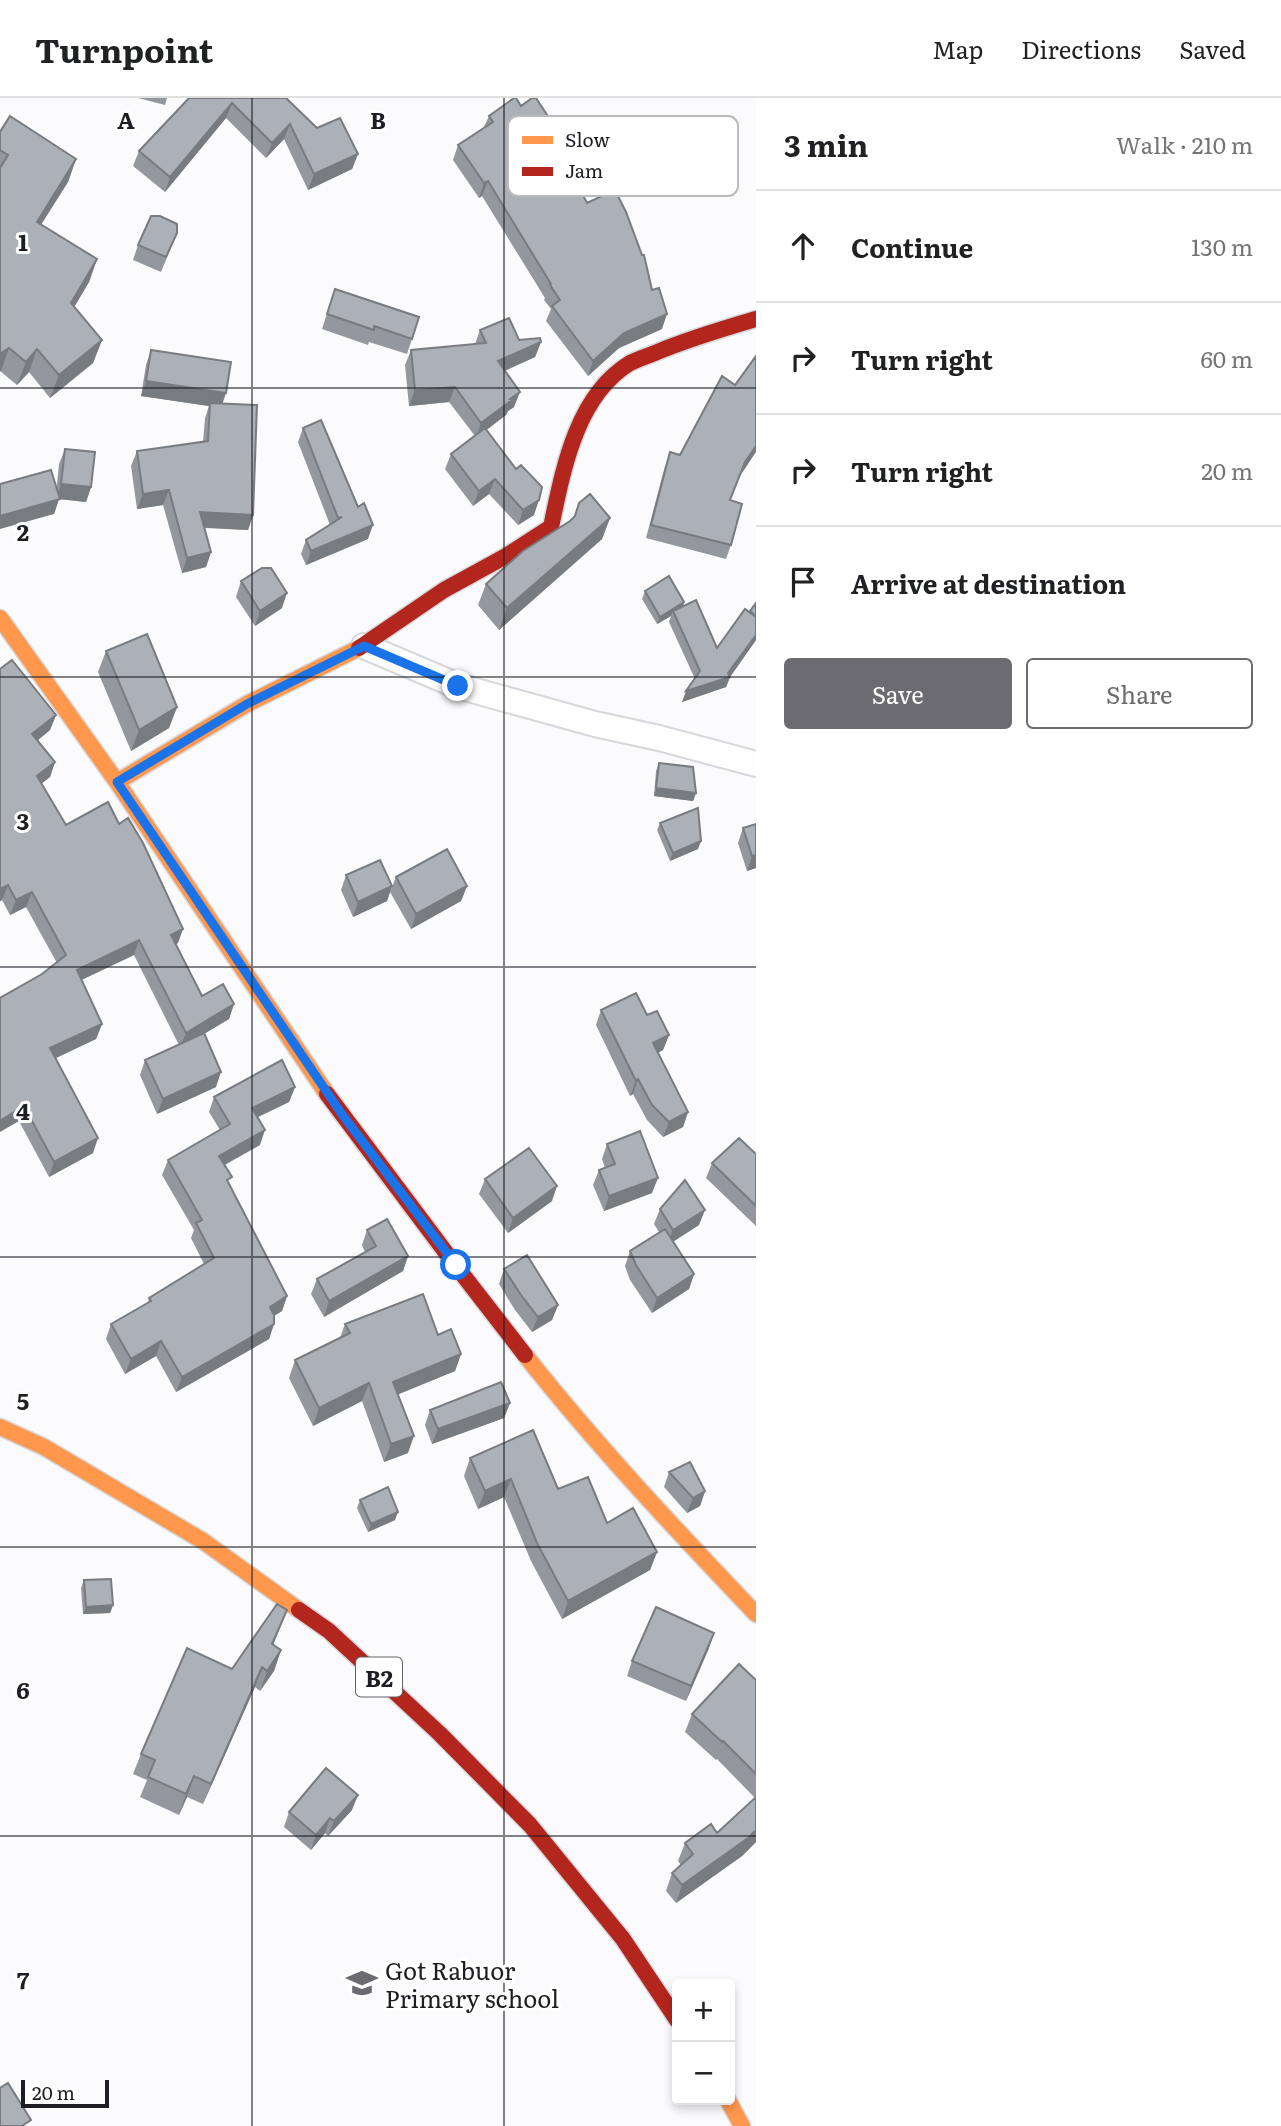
<!DOCTYPE html>
<meta charset="utf-8">
<style>
:root{--surface:#fff;--page:#f2f2f2;--text:#202124;--muted:#757577;--line:#e0e0e0;--accent:#6b6b71}
body{margin:0;font-family:Literata,serif;background:var(--page);color:var(--text)}
.controls{position:absolute;right:21px;bottom:21px;display:grid;overflow:hidden;border-radius:7px;box-shadow:0 4px 10px #0003}
.controls button{width:63px;height:63px;display:grid;place-items:center;padding:0;border:0;border-bottom:2px solid var(--line);background:var(--surface);color:var(--text);font:35px sans-serif}
.scale{position:absolute;left:21px;bottom:18px;width:88px;box-sizing:border-box;padding-left:7px;border:4px solid #1d1d25;border-top:0;font-size:19px;line-height:24px;white-space:nowrap;color:#1d1d25;-webkit-text-stroke:5px #fff;paint-order:stroke}
.stop{position:absolute;width:21px;height:21px;margin:-16px;border:5px solid #1a73e8;border-radius:50%;background:#fff}
.stop.end{background:#1a73e8;border-color:#fff;box-shadow:0 2px 7px #0008}
.list{margin:0;padding:0;list-style:none}
h2{display:flex;justify-content:space-between;align-items:center;height:91px;margin:0;padding:0 28px;font-size:30px}
h2 small{font-size:23px;font-weight:400;color:var(--muted)}
.list li{display:grid;grid-template-columns:46px 1fr auto;gap:21px;align-items:center;box-sizing:border-box;height:112px;padding:0 28px;border-top:2px solid var(--line)}
.list b{display:block;font-size:26px;white-space:nowrap}
.list em{font-size:23px;font-style:normal;color:var(--muted)}
.actions{display:flex;gap:14px;padding:21px 28px}
.actions a{flex:1;padding:16px 0;border:2px solid var(--accent);border-radius:7px;text-align:center;font-size:24px;color:var(--accent)}
.actions .main{background:var(--accent);color:#fff}
.icon{flex:none;width:38px;height:38px;fill:none;stroke:currentColor;stroke-width:2;stroke-linecap:round;stroke-linejoin:round}
.map{position:relative;flex:none;width:756px;height:2028px;overflow:hidden}
header{display:flex;align-items:center;gap:42px;box-sizing:border-box;height:98px;padding:0 35px;background:var(--surface);border-bottom:2px solid var(--line)}
header strong{font-size:33px}
nav{display:flex;gap:38px;margin-inline-start:auto;font-size:24px}
main{display:flex}
aside{flex:1;background:var(--surface)}
.map>svg:first-child{display:block}
</style>
<header>
<strong>Turnpoint</strong>
<nav><a>Map</a><a>Directions</a><a>Saved</a></nav>
</header>
<main>
<div class="map">
<svg width="756" height="2028" viewBox="0 0 756 2028">
<rect width="100%" height="100%" fill="#fbfbfe"/>
<g fill="none" stroke-linecap="round" stroke-linejoin="round">
<defs>
<path id="street" d="M364,548L458,588L595,626L659,640L756,666"/>
<path id="slow" d="M0,520L117,684L327,996
M117,684L247,606L359,550
M525,1257C597,1348 676,1432 756,1516
M0,1329L44,1349L203,1443L299,1512
M728,2002L742,2028"/>
<path id="jam" d="M359,550L444,492L506,458L551,429C563,372 576,298 630,265C638,261 647,258 655,255C688,241 722,231 756,221
M327,996L456,1168L525,1257
M299,1512L329,1533L440,1636L530,1727L623,1841L677,1922"/>
</defs>
<!-- street casing -->
<use href="#street" stroke="#d7d8dd" stroke-width="28"/>
<!-- slow casing -->
<use href="#slow" stroke="#d7d8dd" stroke-width="19"/>
<!-- jam casing -->
<use href="#jam" stroke="#d7d8dd" stroke-width="19"/>
<!-- street -->
<use href="#street" stroke="#fefeff" stroke-width="24"/>
<!-- slow -->
<use href="#slow" stroke="#ff974d" stroke-width="16"/>
<!-- jam -->
<use href="#jam" stroke="#b3261e" stroke-width="16"/>
</g>
<!-- wall -->
<path fill="#94979d" d="M138,0H167L165,7Z
M189,0H286L317,30L358,56L352,71L308,92L284,41L266,60L226,20L165,94L133,68L139,53Z
M521,8L559,35L553,49L662,231L619,250L588,278L546,223L551,211L544,202L545,200L482,98L479,100L453,62L458,47L484,29L489,18Z
M0,34L76,61L68,84L41,126L97,161L89,184L74,209L102,242L93,265L50,300L29,274L17,287L0,273Z
M177,135L161,174L133,162L138,147Z
M335,191L412,241L407,256L369,244L368,247L322,231Z
M480,232L519,242L541,244L535,259L505,273L514,309L508,313L506,317L486,332L534,417L518,427L489,396L473,408L445,371L451,356L475,338L449,304L409,308L405,267L411,252L475,246Z
M151,252L222,306L253,417L248,432L205,430L211,454L206,469L182,475L163,407L137,411L131,368L137,353L203,344L205,320L209,308L141,298L146,267Z
M735,287L740,378L730,402L731,447L726,461L646,440L665,368L670,354L680,357Z
M303,330L368,441L306,467L301,456L306,442L330,427L298,344Z
M65,351L91,389L86,404L59,401L54,416L59,366Z
M579,405L610,420L602,441L499,532L478,507L486,486L570,423L574,419Z
M241,483L282,510L255,528L236,499Z
M645,493L684,504L683,508L717,550L749,514L756,505V542L730,579L726,589L682,604L695,581L669,524L671,518L657,526L642,501Z
M106,553L177,609L169,630L131,653L98,574Z
M0,571L56,617L50,632L38,642L55,664L50,679L41,686L66,727L178,845L176,846L202,898L234,906L229,921L204,936L216,989L157,1016L140,977L145,962L179,947L134,857L81,882L102,926L96,941L56,960L93,1055L49,1079L19,1023L42,876L57,865L26,809L10,817L2,802L0,803Z
M659,665L696,695L693,703L654,698L656,673Z
M660,725L698,751L670,763L657,732Z
M743,730L756,770L747,773L738,745Z
M346,777L392,788L387,803L353,819L341,792Z
M396,779L467,788L461,803L411,831L390,794Z
M601,912L647,917L669,937L663,952L658,955L688,1014L683,1029L663,1039L647,1022L633,996L630,998L596,927Z
M295,989L289,1004L258,1019L260,1047L225,1067L229,1086L287,1198L282,1213L274,1218V1226L269,1241L176,1294L156,1258L125,1276L106,1241L111,1226L148,1205L149,1200L204,1166L191,1140L194,1132L162,1077L168,1062L220,1032L209,1014L214,999Z
M607,1046L652,1095L604,1113L593,1087L599,1072L605,1070L602,1061Z
M756,1056V1128L706,1080L712,1065Z
M485,1081L552,1103L508,1135L479,1096Z
M660,1111L699,1127L673,1144L694,1176L689,1191L652,1215L630,1182L625,1168L630,1153L659,1134L654,1126Z
M367,1132L408,1158L403,1173L324,1219L311,1196L317,1181L365,1154L362,1147Z
M504,1171L558,1207L552,1222L532,1234L515,1212L499,1186Z
M345,1226L438,1237L461,1256L455,1273L398,1296L408,1355L384,1364L362,1303L313,1328L289,1280L295,1262L340,1240Z
M510,1305L504,1320L432,1346L425,1327L430,1312Z
M470,1360L558,1391L607,1425L657,1454L650,1472L562,1521L531,1463L504,1399L478,1411L464,1378Z
M669,1374L705,1393L700,1408L687,1415L664,1389Z
M360,1402L395,1422L368,1434L357,1410Z
M84,1482L113,1507L110,1515L83,1516L81,1490Z
M287,1512L273,1547L281,1552L274,1573L260,1593L255,1589L203,1706L187,1699L179,1717L140,1699L147,1682L133,1676L141,1656L232,1571Z
M709,1550L686,1603L627,1578L632,1563Z
M756,1582V1744L742,1758L676,1805L666,1793L672,1775L681,1767L678,1763L685,1745L717,1735L755,1700L717,1661L716,1662L685,1634L692,1616Z
M352,1712L328,1738L325,1735L311,1752L284,1729L289,1714Z"/>
<!-- shaded-wall -->
<path fill="#787b80" d="M232,5L226,20L165,94L170,79Z
M290,26L284,41L266,60L272,45Z
M559,35L553,50L548,42Z
M358,56L352,71L308,92L314,76Z
M76,61L68,84L29,146L37,124Z
M488,83L482,98L479,100L484,85Z
M97,161L89,184L63,228L71,205Z
M667,216L662,231L619,250L588,278L593,263L624,235Z
M102,242L93,265L50,300L59,277Z
M541,244L535,259L492,278L498,263Z
M9,250L1,273H0V256Z
M37,251L29,274L17,287L26,264Z
M146,283L226,295L221,310L210,305L209,308L141,298Z
M455,289L449,304L409,308L415,292Z
M520,294L514,309L508,313L506,317L476,340L481,325Z
M756,348V354L740,378L745,364Z
M495,381L489,396L473,408L479,393Z
M61,386L91,389L86,404L59,401L54,416L0,431V418L56,401Z
M169,392L163,407L137,411L143,396Z
M539,402L534,417L518,427L523,412Z
M200,414L253,417L248,432L195,429Z
M610,420L602,441L499,532L507,510Z
M373,427L368,441L306,467L311,453Z
M211,454L206,469L182,475L187,460Z
M287,495L282,510L255,528L260,513Z
M684,504L682,512L673,513L671,518L657,526L660,519Z
M756,537V542L730,579L726,589L682,604L686,593L728,575Z
M177,609L169,630L131,653L139,632Z
M56,617L50,632L27,651L32,636Z
M55,664L50,679L32,693L37,678Z
M656,690L696,695L693,703L654,698Z
M701,743L698,751L670,763L673,755Z
M756,757V770L747,773L752,758Z
M8,787L2,802L0,803V791Z
M392,788L387,803L353,819L358,804Z
M467,788L461,803L411,831L416,816Z
M32,794L26,809L10,817L16,802Z
M183,831L178,845L166,851L171,837Z
M139,842L134,857L71,887L77,872Z
M234,906L229,921L180,950L186,935Z
M102,926L96,941L45,965L50,950Z
M669,937L663,952L647,960L653,945Z
M221,974L216,989L157,1016L163,1001Z
M638,981L633,996L630,998L636,983Z
M295,989L289,1004L247,1024L252,1010Z
M24,1008L19,1023L0,1034V1023Z
M688,1014L683,1029L663,1039L669,1024Z
M265,1032L260,1047L214,1072L219,1058Z
M98,1040L93,1055L49,1079L54,1064Z
M658,1080L652,1095L604,1113L609,1098Z
M557,1088L552,1103L508,1135L513,1120Z
M705,1112L699,1127L667,1147L673,1132Z
M408,1158L403,1173L324,1219L329,1203Z
M694,1176L689,1191L652,1215L657,1200Z
M287,1198L282,1213L264,1224L270,1209Z
M558,1207L552,1222L532,1234L538,1219Z
M274,1226L269,1241L176,1294L182,1279Z
M161,1243L156,1258L125,1276L131,1261Z
M461,1256L455,1273L387,1301L393,1284Z
M369,1285L362,1303L313,1328L319,1310Z
M510,1305L504,1320L432,1346L438,1331Z
M414,1338L408,1355L384,1364L391,1346Z
M511,1381L504,1399L478,1411L485,1393Z
M705,1393L700,1408L687,1415L693,1400Z
M398,1414L395,1422L368,1434L371,1426Z
M657,1454L650,1472L562,1521L568,1503Z
M113,1507L110,1515L83,1516L86,1509Z
M287,1512L279,1532L265,1566L272,1546Z
M714,1535L709,1550L686,1603L691,1588Z
M281,1552L274,1573L260,1593L267,1573Z
M262,1569L255,1589L203,1706L211,1686Z
M194,1678L187,1699L179,1717L186,1696Z
M358,1697L352,1712L328,1738L334,1723Z
M330,1720L325,1735L311,1752L316,1737Z
M756,1732V1744L742,1758L676,1805L682,1787Z"/>
<!-- building -->
<path fill="#acb0b7" stroke="#787b80" stroke-width="2" d="M189,0H286L317,30L340,20L358,56L314,76L290,26L272,45L232,5L170,79L139,53Z
M514,0H516L521,8L532,0H536L559,35L548,42L571,74L587,105L615,92L626,114L642,157H644L652,192L659,190L667,216L624,235L593,263L552,208L560,202L550,187L551,186L488,83L484,85L458,47L493,24L489,18Z
M10,18L76,61L37,124L97,161L71,205L102,242L59,277L37,251L26,264L9,250L0,256V70L8,57L0,52V34Z
M151,118H160L177,126V135L166,159L138,147Z
M335,191L419,219L412,241L374,228V232L327,216Z
M509,220L519,242L540,240L541,244L498,263L520,294L510,301L512,302L481,325L455,289L415,292L411,252L486,245L480,232Z
M151,252L231,264L226,295L146,283Z
M756,258V348L745,364L730,402L742,406L731,447L651,427L670,354L680,357L722,278L735,287Z
M210,305L257,307L253,417L200,414L211,454L187,460L169,392L143,396L137,353L208,343Z
M321,322L358,409L364,405L373,427L311,453L306,442L342,419L338,420L303,330Z
M485,330L516,371L521,367L542,389L539,402L523,412L495,381L479,393L451,356Z
M65,351L95,354L91,389L61,386Z
M51,372L60,401L0,418V386Z
M590,396L610,420L507,510L486,486L523,453L570,423L575,418L579,405Z
M262,470H271L287,495L260,513L241,483Z
M669,478L684,504L660,519L645,493Z
M696,502L717,550L745,511L756,519V537L728,575L730,579L686,593L700,573L673,513Z
M756,505V518L750,513Z
M147,536L177,609L139,632L106,553Z
M12,562L56,617L32,636L55,664L37,678L66,727L108,704L119,726L128,720L143,745L183,831L171,837L202,898L223,886L234,906L186,935L139,842L77,872L102,926L50,950L98,1040L54,1064L24,1008L0,1023V900L42,876L66,857L32,794L16,802L8,787L0,791V571Z
M659,665L693,669L696,695L656,690Z
M698,710L701,743L673,755L660,725Z
M756,726V757L752,758L743,730Z
M447,751L467,788L416,816L396,779Z
M380,762L392,788L358,804L346,777Z
M636,895L647,917L657,913L669,937L653,945L688,1014L669,1024L652,1007L638,981L636,983L601,912Z
M204,935L221,974L163,1001L145,962Z
M282,962L295,989L252,1010L265,1032L219,1058L232,1079L227,1082L287,1198L270,1209L274,1217V1226L182,1279L161,1243L131,1261L111,1226L151,1203L149,1200L214,1160L196,1125L202,1122L168,1062L230,1026L214,999Z
M640,1033L658,1080L609,1098L599,1072L615,1066L607,1046Z
M739,1040L756,1056V1108L712,1065Z
M529,1050L557,1088L513,1120L485,1081Z
M685,1082L705,1112L673,1132L660,1111Z
M387,1121L408,1158L329,1203L317,1181L376,1148L367,1132Z
M665,1131L694,1176L657,1200L636,1167L630,1153Z
M527,1157L558,1207L538,1219L521,1197L504,1171Z
M423,1196L438,1237L451,1231L461,1256L393,1284L414,1338L391,1346L369,1285L319,1310L295,1262L350,1235L345,1226Z
M501,1284L510,1305L438,1331L430,1312Z
M533,1332L558,1391L588,1379L607,1425L633,1410L657,1454L568,1503L537,1445L511,1381L485,1393L470,1360Z
M690,1364L705,1393L693,1400L669,1374Z
M388,1389L398,1414L371,1426L360,1402Z
M111,1481L113,1507L86,1509L84,1482Z
M277,1506L287,1512L272,1546L281,1552L267,1573L262,1569L211,1686L194,1678L186,1696L148,1679L155,1662L141,1656L187,1550L232,1571Z
M656,1509L714,1535L691,1588L632,1563Z
M739,1566L756,1582V1676L723,1643L722,1644L692,1616Z
M326,1670L358,1697L334,1723L330,1720L316,1737L289,1714Z
M756,1699V1732L748,1740L682,1787L672,1775L693,1756L685,1745L711,1726L717,1735Z
M8,1985L31,2022L22,2028H0V1990Z"/>
<g fill="none" stroke-linecap="round" stroke-linejoin="round">
<!-- route -->
<path stroke="#1a73e8" stroke-width="9" d="M456,1167L341,1015L117,684L247,606L364,548L458,588"/>
</g>
<!-- grid -->
<path fill="none" stroke="#1d1d25" stroke-width="2" stroke-opacity="0.55" d="M252,0V2028M504,0V2028M0,290H756M0,579H756M0,869H756M0,1159H756M0,1449H756M0,1738H756"/>
<!-- icons -->
<defs>
<symbol id="school-bare" viewBox="-9 -9 18 18"><path d="M0-5L7-2L0 1L-7-2ZM-4 1L0 2.5L4 1V4Q0 6-4 4Z" fill="#6b6b71" stroke="#fff" stroke-width="2.5" paint-order="stroke"/></symbol>
</defs>
<g fill-rule="evenodd">
<use href="#school-bare" x="340" y="1863" width="44" height="44"/>
</g>
<g text-anchor="middle" dominant-baseline="central" stroke-width="6" stroke-linejoin="round" paint-order="stroke">
<!-- shield labels -->
<rect fill="#fff" stroke="#616166" stroke-width="2" x="356" y="1559.5" width="46" height="39" rx="5"/>
<g font-size="23" font-weight="bold" fill="#1d1d25">
<text x="379" y="1579">B2</text>
</g>
<!-- poi labels -->
<g font-size="24" fill="#1d1d25" stroke="#fff" text-anchor="start">
<text x="385" y="1871">Got Rabuor<tspan x="385" dy="28">Primary school</tspan></text>
</g>
</g>
<!-- legend -->
<rect x="508" y="18" width="230" height="80" rx="10" fill="#fff" stroke="#bbbbbe" stroke-width="2"/>
<rect x="522" y="38" width="31" height="8" fill="#ff974d"/>
<rect x="522" y="69" width="31" height="9" fill="#b3261e"/>
<g font-size="19" fill="#1d1d25">
<text x="565" y="49">Slow</text>
<text x="565" y="80">Jam</text>
</g>
<g font-size="23" text-anchor="middle" font-weight="bold" fill="#1d1d25" stroke="#fff" stroke-width="6" stroke-linejoin="round" paint-order="stroke">
<text x="126" y="31">A</text>
<text x="378" y="31">B</text>
<text x="23" y="153">1</text>
<text x="23" y="443">2</text>
<text x="23" y="732">3</text>
<text x="23" y="1022">4</text>
<text x="23" y="1312">5</text>
<text x="23" y="1601">6</text>
<text x="23" y="1891">7</text>
</g>
</svg>
<div class="controls">
<button>+</button>
<button>−</button>
</div>
<div class="scale">20 m</div>
<div class="stop" style="left:456px;top:1167px"></div>
<div class="stop end" style="left:458px;top:588px"></div>
</div>
<aside>
<h2>3 min<small>Walk · 210 m</small></h2>
<ul class="list">
<li><svg class="icon" aria-label="ahead" viewBox="0 0 24 24"><path d="M12 20V5M6 11l6-6 6 6"/></svg><div><b>Continue</b></div><em>130 m</em></li>
<li><svg class="icon" aria-label="right" viewBox="0 0 24 24"><path d="M7 20v-9h11M14 6l5 5-5 5"/></svg><div><b>Turn right</b></div><em>60 m</em></li>
<li><svg class="icon" aria-label="right" viewBox="0 0 24 24"><path d="M7 20v-9h11M14 6l5 5-5 5"/></svg><div><b>Turn right</b></div><em>20 m</em></li>
<li><svg class="icon" aria-label="arrive" viewBox="0 0 24 24"><path d="M6 21V4h12l-3 4 3 4H6"/></svg><div><b>Arrive at destination</b></div></li>
</ul>
<div class="actions"><a class="main">Save</a><a>Share</a></div>
</aside>
</main>
